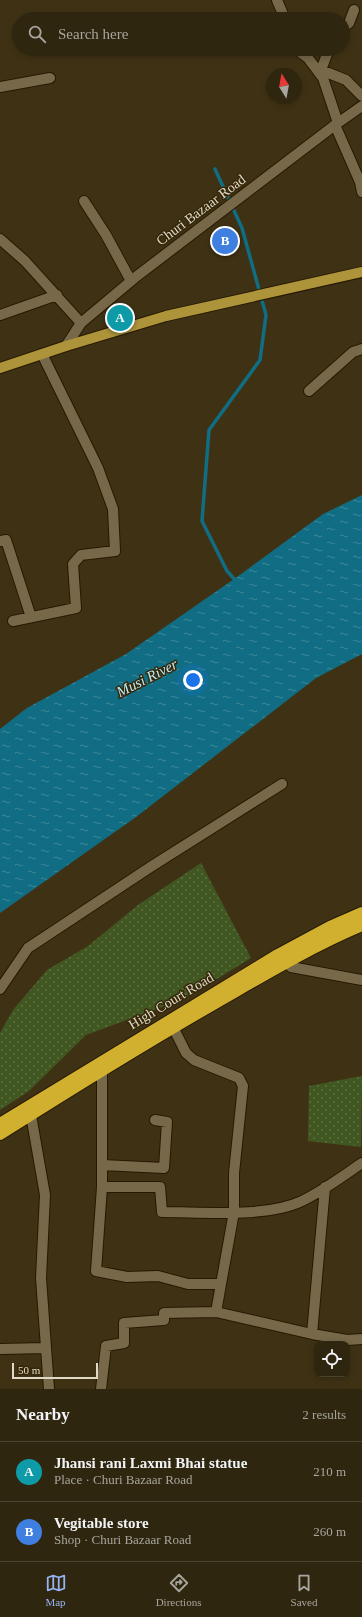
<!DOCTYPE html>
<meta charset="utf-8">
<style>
:root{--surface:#2f260f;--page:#3b321d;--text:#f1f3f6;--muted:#a7a59e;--line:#4a432f;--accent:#95b2f1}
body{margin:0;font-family:Georgia,serif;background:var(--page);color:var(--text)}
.controls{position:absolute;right:12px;bottom:12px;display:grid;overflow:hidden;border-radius:8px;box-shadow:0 2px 6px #0003}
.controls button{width:36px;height:36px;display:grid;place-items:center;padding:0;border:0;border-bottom:1px solid var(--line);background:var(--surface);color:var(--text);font:20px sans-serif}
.compass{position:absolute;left:266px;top:68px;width:36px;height:36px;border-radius:50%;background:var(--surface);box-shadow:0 2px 6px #0003;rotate:349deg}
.scale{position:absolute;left:12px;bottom:10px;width:86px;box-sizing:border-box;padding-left:4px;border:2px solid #e1d9c8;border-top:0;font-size:11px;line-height:14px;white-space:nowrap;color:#e1d9c8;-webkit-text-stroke:3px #352809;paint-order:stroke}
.you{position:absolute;left:193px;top:680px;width:14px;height:14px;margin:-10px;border:3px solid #fff;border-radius:50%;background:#1a73e8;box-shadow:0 0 0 6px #1a73e833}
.badge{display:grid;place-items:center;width:26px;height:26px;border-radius:50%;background:var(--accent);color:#fff;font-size:13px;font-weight:700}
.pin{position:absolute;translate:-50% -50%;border:2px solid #fff;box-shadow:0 1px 4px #0006}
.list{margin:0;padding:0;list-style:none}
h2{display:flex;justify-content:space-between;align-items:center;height:52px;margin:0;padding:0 16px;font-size:17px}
h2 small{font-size:13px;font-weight:400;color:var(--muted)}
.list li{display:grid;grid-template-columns:26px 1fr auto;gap:12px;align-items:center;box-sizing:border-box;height:60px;padding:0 16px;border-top:1px solid var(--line)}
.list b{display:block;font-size:15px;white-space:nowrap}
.list p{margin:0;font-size:13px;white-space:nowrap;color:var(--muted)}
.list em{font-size:13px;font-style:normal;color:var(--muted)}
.icon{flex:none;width:22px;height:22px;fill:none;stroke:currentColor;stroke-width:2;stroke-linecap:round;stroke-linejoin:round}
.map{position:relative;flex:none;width:362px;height:1389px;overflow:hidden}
.search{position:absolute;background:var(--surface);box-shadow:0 2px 6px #0003;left:12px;right:12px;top:12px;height:44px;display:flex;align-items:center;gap:10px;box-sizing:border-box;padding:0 14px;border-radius:22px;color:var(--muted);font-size:15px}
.sheet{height:172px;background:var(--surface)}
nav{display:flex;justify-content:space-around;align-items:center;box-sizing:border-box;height:56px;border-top:1px solid var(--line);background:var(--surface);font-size:11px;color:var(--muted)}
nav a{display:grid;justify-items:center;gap:2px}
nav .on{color:var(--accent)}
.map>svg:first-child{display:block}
</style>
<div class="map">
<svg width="362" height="1389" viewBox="0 0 362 1389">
<defs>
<pattern id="park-dots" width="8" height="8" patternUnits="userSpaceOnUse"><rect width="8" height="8" fill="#415722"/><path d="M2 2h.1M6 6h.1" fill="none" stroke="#5c6f41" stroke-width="1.8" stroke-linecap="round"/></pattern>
<pattern id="water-ripples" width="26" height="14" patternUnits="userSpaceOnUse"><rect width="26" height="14" fill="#106d83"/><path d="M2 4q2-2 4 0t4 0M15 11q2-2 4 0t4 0" fill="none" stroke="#3e8898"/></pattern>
</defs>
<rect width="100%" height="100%" fill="#3f3214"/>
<!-- park -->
<path fill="url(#park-dots)" d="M201,863L251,958L186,998L86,1035L29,1091L0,1110V1033L13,1010L47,970L88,946L138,905Z
M362,1076L361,1147L308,1141L309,1086Z"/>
<!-- water -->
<path fill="url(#water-ripples)" d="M362,495V654L316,678L136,817L0,913V729L27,708L126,654L237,577L323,514Z"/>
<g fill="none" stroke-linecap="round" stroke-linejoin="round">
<!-- stream -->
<path stroke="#106d83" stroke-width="3.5" d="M215,169L242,228L266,315L260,360L209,430L202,521L227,571L237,582"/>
<defs>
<path id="minor" d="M277,0L285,19
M343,27L349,23L354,10
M296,49L308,58L323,78L338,123
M321,70L346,80L362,96
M322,76L321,70L329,49
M0,87L50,78
M335,125L360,182L362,192
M84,201L106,235L131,281
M0,239L25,261L81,323
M0,315L57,295
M66,346L81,323L137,276L335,125L362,106
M309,391L353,352L362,349
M0,541L6,540L31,617
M13,621L76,608L73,564L81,555L115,551L113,509L98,468L42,354
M281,957L291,967L362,980
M0,989L28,948L152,866L282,784
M173,1027L186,1053L194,1060L239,1078L243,1086L234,1173V1212L216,1312
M102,1072V1187L96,1271L127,1277L158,1276L188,1284H221
M31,1115L45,1195L41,1278L49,1389
M102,1165L164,1168L167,1122L155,1120
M102,1187H160L162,1212C203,1212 266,1218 302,1201C323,1191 343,1176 362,1163
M312,1334L325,1187
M0,1349L45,1348
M101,1389L106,1346L124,1343V1323L164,1320V1313L216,1312L312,1334L347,1340L362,1339"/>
<path id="major" d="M0,368L66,346L166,316L362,272"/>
<path id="highway" d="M0,1124L278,955L330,927L362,913
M0,1134C71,1089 142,1045 215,1003C264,975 310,947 362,925"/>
</defs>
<!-- minor casing -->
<use href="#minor" stroke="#261900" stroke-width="12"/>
<!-- major casing -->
<use href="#major" stroke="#261900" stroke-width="12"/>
<!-- highway casing -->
<use href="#highway" stroke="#261900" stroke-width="14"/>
<!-- minor -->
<use href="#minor" stroke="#776849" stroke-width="10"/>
<!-- major -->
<use href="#major" stroke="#ad9339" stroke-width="10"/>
<!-- highway -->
<use href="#highway" stroke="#d1b02f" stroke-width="12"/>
</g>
<g text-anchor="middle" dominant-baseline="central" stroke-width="3" stroke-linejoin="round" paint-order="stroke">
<!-- street labels -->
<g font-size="14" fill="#e1d9c8" stroke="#352809">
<text transform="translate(201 210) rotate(-37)">Churi Bazaar Road</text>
<text transform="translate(171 1001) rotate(-31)">High Court Road</text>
</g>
<!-- water labels -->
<g font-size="15" font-style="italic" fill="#baebfb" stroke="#352809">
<text transform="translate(147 678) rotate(-27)">Musi River</text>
</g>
</g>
</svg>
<div class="controls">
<button><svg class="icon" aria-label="locate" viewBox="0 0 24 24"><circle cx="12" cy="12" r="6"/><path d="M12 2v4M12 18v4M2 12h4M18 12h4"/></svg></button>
</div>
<svg class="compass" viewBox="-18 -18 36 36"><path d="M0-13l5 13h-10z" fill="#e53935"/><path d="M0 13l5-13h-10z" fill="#a7a59e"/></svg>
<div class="scale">50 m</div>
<div class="you"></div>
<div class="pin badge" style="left:120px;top:318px;background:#0f9aa8">A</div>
<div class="pin badge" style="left:225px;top:241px;background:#3f7fe0">B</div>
<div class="search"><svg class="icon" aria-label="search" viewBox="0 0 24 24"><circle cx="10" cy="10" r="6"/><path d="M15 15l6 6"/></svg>Search here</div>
</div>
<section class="sheet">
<h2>Nearby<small>2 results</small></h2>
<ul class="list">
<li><span class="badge" style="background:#0f9aa8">A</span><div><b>Jhansi rani Laxmi Bhai statue</b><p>Place · Churi Bazaar Road</p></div><em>210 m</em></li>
<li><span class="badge" style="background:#3f7fe0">B</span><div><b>Vegitable store</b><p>Shop · Churi Bazaar Road</p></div><em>260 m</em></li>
</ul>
</section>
<nav>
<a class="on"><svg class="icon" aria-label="map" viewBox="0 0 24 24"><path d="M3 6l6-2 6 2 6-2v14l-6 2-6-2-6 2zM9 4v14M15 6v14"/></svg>Map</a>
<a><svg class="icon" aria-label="directions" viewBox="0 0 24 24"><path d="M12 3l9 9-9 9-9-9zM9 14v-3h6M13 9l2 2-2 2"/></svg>Directions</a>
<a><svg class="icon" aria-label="saved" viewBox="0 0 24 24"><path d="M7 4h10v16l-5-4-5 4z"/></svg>Saved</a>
</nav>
